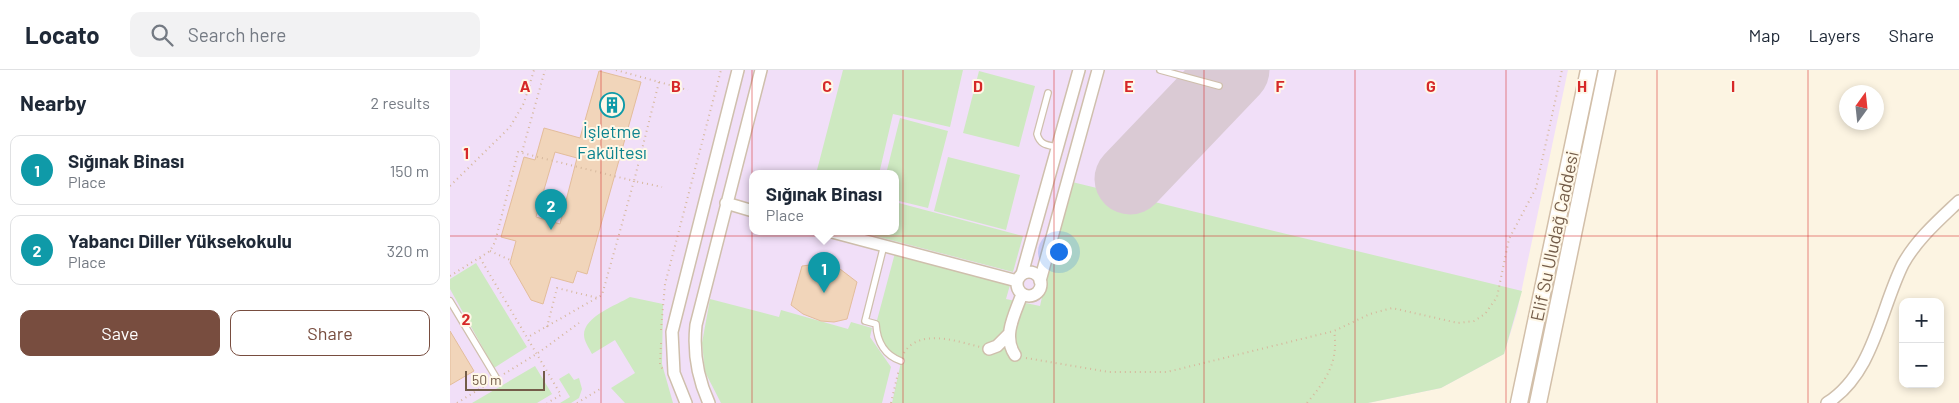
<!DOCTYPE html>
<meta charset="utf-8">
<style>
:root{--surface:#fff;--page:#f2f2f3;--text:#1f2937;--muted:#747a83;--line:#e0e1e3;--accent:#784d3f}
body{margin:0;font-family:Barlow,sans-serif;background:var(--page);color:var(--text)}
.controls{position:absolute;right:15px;bottom:15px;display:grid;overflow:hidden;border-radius:10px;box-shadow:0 2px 8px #0003}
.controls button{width:45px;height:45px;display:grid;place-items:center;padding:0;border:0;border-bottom:1px solid var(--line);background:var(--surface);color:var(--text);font:25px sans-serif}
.compass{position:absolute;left:1389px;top:15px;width:45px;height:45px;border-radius:50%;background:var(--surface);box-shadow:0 2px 8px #0003;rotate:15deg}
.scale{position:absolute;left:15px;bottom:12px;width:80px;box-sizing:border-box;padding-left:5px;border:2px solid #735c49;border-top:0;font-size:14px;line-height:18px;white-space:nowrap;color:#735c49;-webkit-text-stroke:4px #fff8e8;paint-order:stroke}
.you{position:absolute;left:608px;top:181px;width:18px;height:18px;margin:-12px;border:4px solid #fff;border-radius:50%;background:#1a73e8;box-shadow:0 0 0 8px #1a73e833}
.badge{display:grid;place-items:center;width:32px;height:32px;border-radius:50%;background:var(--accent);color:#fff;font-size:16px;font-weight:700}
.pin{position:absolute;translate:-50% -41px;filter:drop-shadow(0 1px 2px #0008)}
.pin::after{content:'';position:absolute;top:26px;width:18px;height:15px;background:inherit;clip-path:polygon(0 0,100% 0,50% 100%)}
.popup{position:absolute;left:299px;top:100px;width:150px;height:65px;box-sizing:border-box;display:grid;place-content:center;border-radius:10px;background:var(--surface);filter:drop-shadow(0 1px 4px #0005);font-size:16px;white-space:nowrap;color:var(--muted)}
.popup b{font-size:19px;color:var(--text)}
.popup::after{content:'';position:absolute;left:50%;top:100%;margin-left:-10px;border:10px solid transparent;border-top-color:var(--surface)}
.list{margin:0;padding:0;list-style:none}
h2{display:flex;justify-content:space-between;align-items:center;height:65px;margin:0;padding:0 20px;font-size:21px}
h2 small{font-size:16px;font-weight:400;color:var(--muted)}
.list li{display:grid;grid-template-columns:32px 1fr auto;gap:15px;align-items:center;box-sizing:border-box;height:70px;margin:0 10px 10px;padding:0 10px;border:1px solid var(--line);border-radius:10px}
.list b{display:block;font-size:19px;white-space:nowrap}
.list p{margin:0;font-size:16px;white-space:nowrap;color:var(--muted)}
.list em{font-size:16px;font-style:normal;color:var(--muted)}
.actions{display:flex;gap:10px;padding:15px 20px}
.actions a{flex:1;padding:11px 0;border:1px solid var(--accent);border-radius:10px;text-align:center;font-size:18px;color:var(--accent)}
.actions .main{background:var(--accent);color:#fff}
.icon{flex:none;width:28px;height:28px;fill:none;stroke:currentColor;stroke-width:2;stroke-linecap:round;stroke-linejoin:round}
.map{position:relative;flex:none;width:1509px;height:333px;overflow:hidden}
header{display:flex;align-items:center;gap:30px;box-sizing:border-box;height:70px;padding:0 25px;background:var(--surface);border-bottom:1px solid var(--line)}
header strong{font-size:24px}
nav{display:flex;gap:28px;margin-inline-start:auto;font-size:18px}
.search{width:350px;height:45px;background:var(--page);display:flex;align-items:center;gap:12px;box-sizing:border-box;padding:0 18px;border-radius:10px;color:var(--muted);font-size:19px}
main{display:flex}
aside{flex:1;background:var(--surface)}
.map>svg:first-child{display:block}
</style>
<header>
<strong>Locato</strong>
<div class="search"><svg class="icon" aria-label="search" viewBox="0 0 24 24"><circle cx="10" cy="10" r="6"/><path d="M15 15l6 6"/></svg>Search here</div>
<nav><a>Map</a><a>Layers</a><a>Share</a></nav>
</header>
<main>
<aside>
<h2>Nearby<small>2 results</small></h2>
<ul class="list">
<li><span class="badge" style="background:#0f9aa8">1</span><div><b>Sığınak Binası</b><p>Place</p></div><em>150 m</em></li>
<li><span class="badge" style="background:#0f9aa8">2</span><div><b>Yabancı Diller Yüksekokulu</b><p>Place</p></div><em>320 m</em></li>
</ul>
<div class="actions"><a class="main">Save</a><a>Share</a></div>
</aside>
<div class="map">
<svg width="1509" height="333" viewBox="0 0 1509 333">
<rect width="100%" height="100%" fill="#fcf4e2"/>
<!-- education -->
<path fill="#f1dff8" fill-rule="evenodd" d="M0,0H1118L1067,242L1054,284L991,318L918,333H0ZM303,104H445V162H303Z"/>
<!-- green -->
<path fill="#cee9c1" d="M393,0H513L500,57L443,44L429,104H366Z
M529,1L585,16L569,77L513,63Z
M450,48L498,61L478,138L445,130V104H436Z
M498,87L570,105L556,160L484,141Z
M618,111L1072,221L1054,284L991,318L918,333H442L451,292L431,272L426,254L445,183L560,215L556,229L590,236Z
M445,132L573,166L563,202L410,162H445Z
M26,193L77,277L44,298L0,219V209Z
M180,227L213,234L212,294L223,333H175L161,318L185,303L165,270L142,284C139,278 134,271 134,265C134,246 167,235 180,227Z
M260,229L329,247L331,240L398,259L401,252L422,258L420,267L441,297L432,333H271L255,302L252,273Z
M85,296L102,324L87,333H22Z
M119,303L124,310L129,308L132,319L129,328L121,333H110L120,327L109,309Z"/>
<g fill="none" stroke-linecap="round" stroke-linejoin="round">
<!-- runway -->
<path stroke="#dacad4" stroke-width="71" d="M680,109L784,0"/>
</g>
<!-- building -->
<path fill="#f1d5ba" stroke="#e3bd9b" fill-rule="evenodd" d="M149,1L191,12L137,204L127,201L123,213L101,207L93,234L81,230L60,193L66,171L51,167L74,87L85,90L94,58L130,68ZM105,82L127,88L110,154L86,147Z
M368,194L390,199L407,212L397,249L384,252L371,251L353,244L341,235L352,196Z
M0,261L24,301L0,315Z"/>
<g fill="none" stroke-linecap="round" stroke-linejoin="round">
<defs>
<path id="lane" d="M710,0L769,16
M598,23L587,64C590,75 597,75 607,77
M434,175L415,251L426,254C427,271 434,285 451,291
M0,231L47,309"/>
<path id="street" d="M276,133L303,141
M382,162L567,211
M567 214a12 12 0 1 1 24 0a12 12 0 1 1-24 0Z
M572,204L629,0
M590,211L648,0
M539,279L547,276L558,265
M565,285C552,266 565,244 572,224
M236,333L224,303L222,262L288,0
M259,333C247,307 243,283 246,255L311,0
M1377,333C1424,303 1430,240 1453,194C1467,169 1489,150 1509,131"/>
<path id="secondary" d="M1069,333L1139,0
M1088,333L1157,0"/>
</defs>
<!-- lane casing -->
<use href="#lane" stroke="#cfbfac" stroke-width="8"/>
<!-- street casing -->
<use href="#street" stroke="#cfbfac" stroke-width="14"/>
<!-- secondary casing -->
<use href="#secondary" stroke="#d2bfa9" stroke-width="19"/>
<!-- path -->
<path stroke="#d6b89d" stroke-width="2" stroke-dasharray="1 4" stroke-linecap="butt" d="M166,0L209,12L184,111L212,117
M209,12L238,20
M72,82L95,0
M0,116L60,57L74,33L84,0
M40,181L60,190
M30,188L111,325L97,333
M0,206L40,181L45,172L68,82L184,111L152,225L78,267
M97,257L107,218L148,228
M211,260L215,214L271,0
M211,273L210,294L213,300
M454,283C469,258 507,271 530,277
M576,288L659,302H717L884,261L920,244L942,238L1008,253L1024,251L1035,244L1047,227L1059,169L1086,118L1112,0
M54,304L88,283L129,253
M7,333L39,313
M127,333L150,319
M441,333L449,299
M857,333C876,310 889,292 884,261"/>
<!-- lane -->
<use href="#lane" stroke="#fff" stroke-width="5.5"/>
<!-- street -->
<use href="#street" stroke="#fff" stroke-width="11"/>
<!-- secondary -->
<use href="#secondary" stroke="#fff" stroke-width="16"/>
</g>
<!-- grid -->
<path fill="none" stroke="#d62828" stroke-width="1" stroke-opacity="0.55" d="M151,0V333M302,0V333M453,0V333M604,0V333M754,0V333M905,0V333M1056,0V333M1207,0V333M1358,0V333M0,166H1509"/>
<!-- icons -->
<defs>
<symbol id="building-ring" viewBox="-11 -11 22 22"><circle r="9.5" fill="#fff8e8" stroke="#0f9aa8" stroke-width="1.5"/><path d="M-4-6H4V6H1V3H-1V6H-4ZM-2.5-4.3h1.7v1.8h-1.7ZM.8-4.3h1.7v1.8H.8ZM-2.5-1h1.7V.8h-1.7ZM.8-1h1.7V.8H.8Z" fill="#0f9aa8"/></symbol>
</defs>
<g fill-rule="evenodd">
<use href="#building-ring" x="148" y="21" width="28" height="28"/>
</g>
<g text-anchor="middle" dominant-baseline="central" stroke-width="4" stroke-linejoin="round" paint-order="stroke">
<!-- culture labels -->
<g font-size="18" fill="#0d838f" stroke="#fff8e8">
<text x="162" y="61">İşletme<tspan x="162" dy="21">Fakültesı</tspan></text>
</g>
<!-- street labels -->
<g font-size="18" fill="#735c49" stroke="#fff8e8">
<text transform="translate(1104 166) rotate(-78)">Elif Su Uludağ Caddesi</text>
</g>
</g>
<g font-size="16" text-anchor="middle" font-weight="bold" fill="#d62828" stroke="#fff8e8" stroke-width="4" stroke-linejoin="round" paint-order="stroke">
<text x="75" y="22">A</text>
<text x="226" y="22">B</text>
<text x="377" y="22">C</text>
<text x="528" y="22">D</text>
<text x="679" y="22">E</text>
<text x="830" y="22">F</text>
<text x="981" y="22">G</text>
<text x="1132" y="22">H</text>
<text x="1283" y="22">I</text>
<text x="16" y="89">1</text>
<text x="16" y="255">2</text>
</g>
</svg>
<div class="controls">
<button>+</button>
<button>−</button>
</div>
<svg class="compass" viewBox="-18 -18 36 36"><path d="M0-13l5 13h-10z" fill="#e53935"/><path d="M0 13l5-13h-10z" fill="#747a83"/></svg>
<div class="scale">50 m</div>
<div class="you"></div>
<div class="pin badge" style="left:374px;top:223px;background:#0f9aa8">1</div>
<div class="popup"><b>Sığınak Binası</b>Place</div>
<div class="pin badge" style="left:101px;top:160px;background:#0f9aa8">2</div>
</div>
</main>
